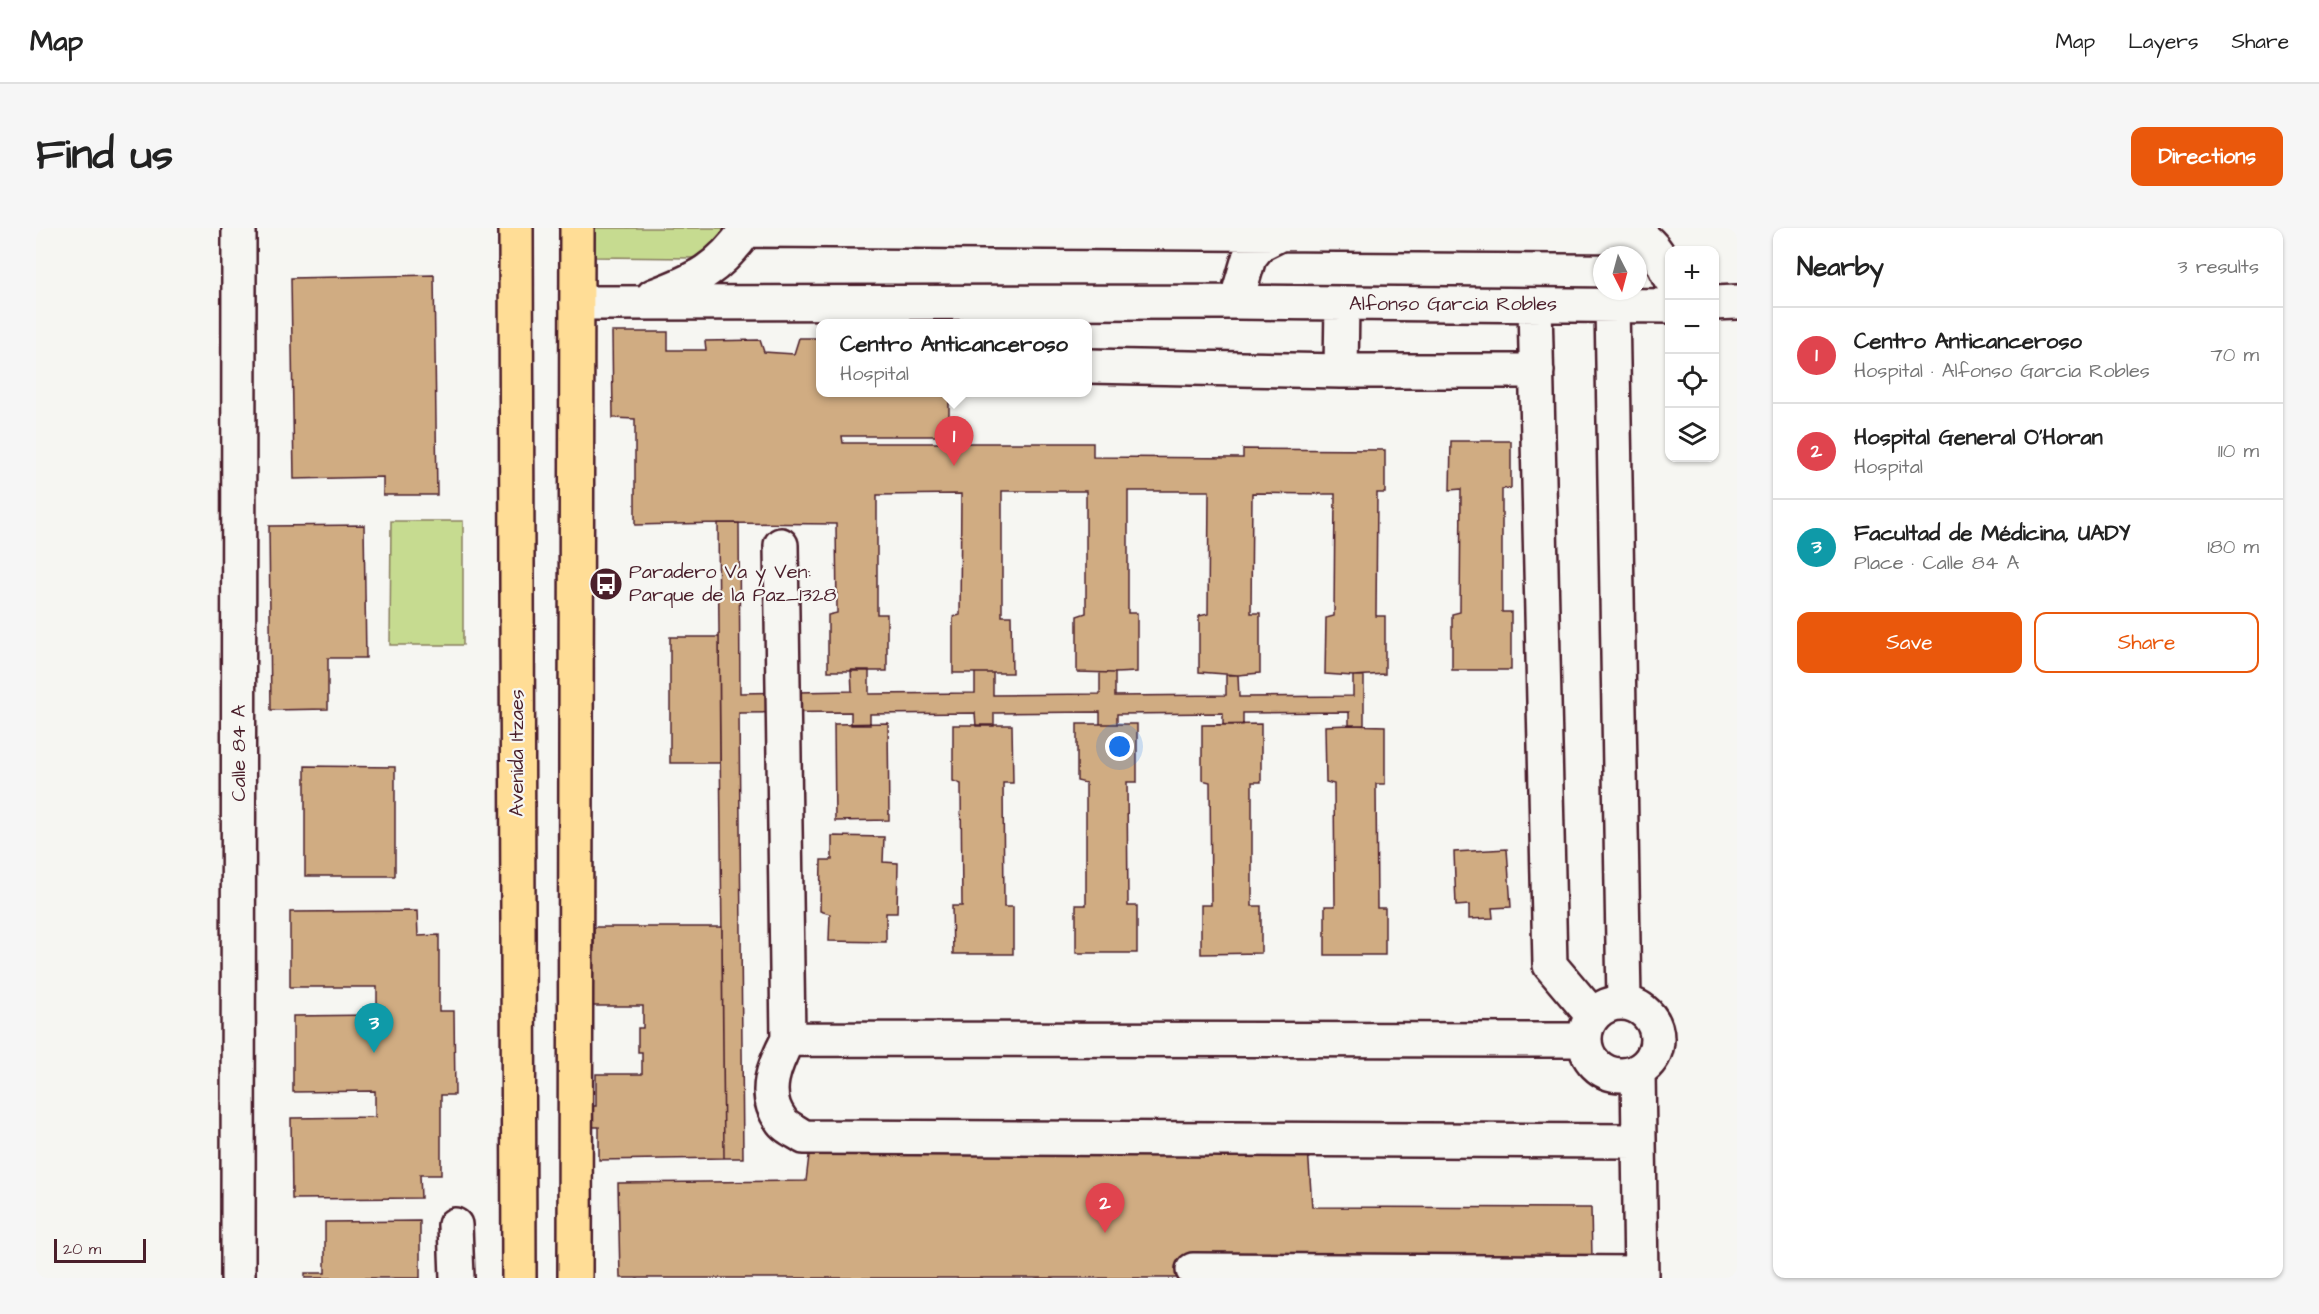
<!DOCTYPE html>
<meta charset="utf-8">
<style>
:root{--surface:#fff;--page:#f6f6f6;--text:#222;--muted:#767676;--line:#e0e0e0;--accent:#ea580c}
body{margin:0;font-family:"Architects Daughter",sans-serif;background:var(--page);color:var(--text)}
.controls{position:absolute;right:18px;top:18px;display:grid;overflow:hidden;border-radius:12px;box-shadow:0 2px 4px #0004}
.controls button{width:54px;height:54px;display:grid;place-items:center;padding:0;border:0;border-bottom:2px solid var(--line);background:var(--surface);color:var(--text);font:30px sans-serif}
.compass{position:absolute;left:1557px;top:18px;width:54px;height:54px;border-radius:50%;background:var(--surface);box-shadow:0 2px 4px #0004;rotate:174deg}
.scale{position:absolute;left:18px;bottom:15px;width:92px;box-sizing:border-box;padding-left:6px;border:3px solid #4a1f2b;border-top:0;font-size:16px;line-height:21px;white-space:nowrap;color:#4a1f2b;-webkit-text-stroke:4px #f6f6f2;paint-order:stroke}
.you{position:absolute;left:1084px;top:519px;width:21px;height:21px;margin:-15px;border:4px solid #fff;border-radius:50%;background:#1a73e8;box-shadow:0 0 0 9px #1a73e833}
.badge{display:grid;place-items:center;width:39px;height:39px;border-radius:50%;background:var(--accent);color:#fff;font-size:20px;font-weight:700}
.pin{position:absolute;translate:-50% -50px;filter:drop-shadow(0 2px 3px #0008)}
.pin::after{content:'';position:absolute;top:32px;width:21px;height:18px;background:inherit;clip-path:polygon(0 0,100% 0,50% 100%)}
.popup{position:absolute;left:780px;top:91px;width:276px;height:78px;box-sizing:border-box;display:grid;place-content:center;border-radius:12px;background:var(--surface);filter:drop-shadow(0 2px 4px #0005);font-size:20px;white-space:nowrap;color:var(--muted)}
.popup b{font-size:22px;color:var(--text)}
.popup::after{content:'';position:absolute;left:50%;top:100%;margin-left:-12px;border:12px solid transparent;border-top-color:var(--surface)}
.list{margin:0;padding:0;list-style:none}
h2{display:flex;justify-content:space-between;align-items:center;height:78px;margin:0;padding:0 24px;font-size:26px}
h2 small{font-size:20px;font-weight:400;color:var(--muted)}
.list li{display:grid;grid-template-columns:39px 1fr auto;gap:18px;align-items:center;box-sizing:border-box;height:96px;padding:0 24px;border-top:2px solid var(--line)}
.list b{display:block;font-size:22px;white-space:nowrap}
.list p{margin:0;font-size:20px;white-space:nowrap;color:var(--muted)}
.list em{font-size:20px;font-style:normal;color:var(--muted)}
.actions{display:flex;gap:12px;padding:18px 24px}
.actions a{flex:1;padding:14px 0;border:2px solid var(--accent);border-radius:12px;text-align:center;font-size:21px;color:var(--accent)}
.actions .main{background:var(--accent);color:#fff}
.icon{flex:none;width:33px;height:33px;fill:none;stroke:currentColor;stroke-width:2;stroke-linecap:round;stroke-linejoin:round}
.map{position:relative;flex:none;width:1701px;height:1050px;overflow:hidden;border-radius:12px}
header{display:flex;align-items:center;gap:36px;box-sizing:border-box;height:84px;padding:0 30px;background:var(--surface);border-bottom:2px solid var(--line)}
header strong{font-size:28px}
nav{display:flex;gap:33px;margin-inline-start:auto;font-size:21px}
.intro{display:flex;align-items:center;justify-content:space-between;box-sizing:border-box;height:144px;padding:0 36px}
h1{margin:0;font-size:42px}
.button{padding:15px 27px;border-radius:12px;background:var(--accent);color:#fff;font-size:21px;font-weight:700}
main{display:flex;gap:36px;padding:0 36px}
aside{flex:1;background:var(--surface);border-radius:12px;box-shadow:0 2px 4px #0004}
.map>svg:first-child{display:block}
</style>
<header>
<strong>Map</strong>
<nav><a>Map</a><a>Layers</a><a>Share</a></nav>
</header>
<div class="intro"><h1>Find us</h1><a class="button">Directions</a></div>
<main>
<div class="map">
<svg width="1701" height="1050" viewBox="0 0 1701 1050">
<rect width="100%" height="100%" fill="#f6f6f2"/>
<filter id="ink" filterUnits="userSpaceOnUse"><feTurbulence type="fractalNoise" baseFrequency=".0167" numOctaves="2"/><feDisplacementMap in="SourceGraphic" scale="12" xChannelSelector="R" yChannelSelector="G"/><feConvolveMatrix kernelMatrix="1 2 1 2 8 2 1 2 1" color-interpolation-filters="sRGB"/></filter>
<g filter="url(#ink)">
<!-- green -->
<path fill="#c6db90" stroke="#887d5e" stroke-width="1.5" d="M558,0H695L671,28L657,30L558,29Z
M355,293H427V417H354Z"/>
<!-- building -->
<path fill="#d0ac82" stroke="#4a1f2b" stroke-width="1.5" d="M398,47L401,267H347V249L258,251L255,50Z
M576,104H632V122H670L669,113L724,112L728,124L758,126L763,110H784V164H913V208H806L807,215H1057V229L1207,230V221L1349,222V265H1341L1340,388H1349V446L1317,448L1289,446L1290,390L1298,388L1299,266H1289L1216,265L1215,385H1224V445L1202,447L1163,444V388L1172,386L1173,263H1092V385H1101V444L1079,445L1041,444V388L1050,385V263H966V388H975L976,445H917V389L924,387L925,266L841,267V386H851V443H792V387L801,385L800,296L682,295L599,297V191L577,190Z
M1415,213H1475V260L1466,261V384H1475V442H1416V386L1424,384L1425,261L1414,262Z
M682,295H703L704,465L816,463L815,442H833V466L939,465V445H957V467L1064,466V445H1079V468L1190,467V447H1202L1203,469L1317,468V448H1328V497H1313V484L1207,485V497H1187V485L1081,486V496H1064V484L958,485V498H940L939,485L834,486V497H815V484L703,485L707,930H688Z
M328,297L330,430H292V481L235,482L233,298Z
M634,409H683L684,535H634Z
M852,495L853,592L799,593L798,496Z
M1041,496H1101V554H1091L1092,678H1101V725H1040V677H1050V555L1041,553Z
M1225,496V554H1216V678H1225V725L1165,726V677H1175L1174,554L1166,552V497Z
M917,497H976L977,555H967L968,679H977V726H917L916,678H926L925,556L917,553Z
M1313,497L1349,498V556H1340L1341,680H1349V727H1289V678H1299L1298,556L1290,554L1289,498Z
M269,538L359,539V648H269Z
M796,608L848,609L847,634L862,635L861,685H850V714L793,713L794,686L784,683L785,632H796Z
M1471,621L1475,679L1456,680L1457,690L1433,691V677L1420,678L1418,624Z
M381,683L382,708L403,707V783H418L419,867H405V947H384L385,970L256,971L255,890L339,889V863L257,864V788L341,787V759H254V684Z
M558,699H686L688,930L563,932V899H552L551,878H560V846H606V824H602V800H607V778H555L545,719L558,720Z
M774,919L1272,920L1276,979L1555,980L1556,1030L1142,1032L1143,1050H584L582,955L770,953Z
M384,993V1050H269V1045H289V994Z"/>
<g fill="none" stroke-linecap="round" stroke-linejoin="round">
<defs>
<path id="minor" d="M617,68C660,52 683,41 710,2L1604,8C1620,18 1626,33 1634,50
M1200,74L1213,30L1224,16L1246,5
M541,75L1200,74L1634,78
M1678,75L1701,74
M1499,77L1514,737L1557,788
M1576,77L1588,774
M1052,138L1305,143H1501
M1305,143L1306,75
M745,317L752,811C739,836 725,866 745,892C749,899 761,904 768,909L1603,913
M1549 811a36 36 0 1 1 72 0a36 36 0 1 1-72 0Z
M752,811L1549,812
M1602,843L1605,1050
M419,997L421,1050
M1157,1042L1605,1045
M202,1050L203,0"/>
<path id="major" d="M480,0L483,1050
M539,1050L541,0"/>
</defs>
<!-- minor casing -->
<use href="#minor" stroke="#4a1f2b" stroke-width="38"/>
<!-- major casing -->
<use href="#major" stroke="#4a1f2b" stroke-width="38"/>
<!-- minor -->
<use href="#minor" stroke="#f6f6f2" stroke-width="33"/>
<!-- major -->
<use href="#major" stroke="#ffdd96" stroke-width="33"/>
</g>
</g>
<!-- icons -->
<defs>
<symbol id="bus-disc" viewBox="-11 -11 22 22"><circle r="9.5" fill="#4a1f2b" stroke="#f6f6f2"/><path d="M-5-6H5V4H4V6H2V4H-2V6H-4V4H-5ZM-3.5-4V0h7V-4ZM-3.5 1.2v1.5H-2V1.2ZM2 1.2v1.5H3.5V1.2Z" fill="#fff"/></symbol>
</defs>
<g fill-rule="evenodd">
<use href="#bus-disc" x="551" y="337" width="38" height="38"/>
</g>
<g text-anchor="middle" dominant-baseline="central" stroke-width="4.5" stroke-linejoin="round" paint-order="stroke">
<!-- street labels -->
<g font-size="20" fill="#4a1f2b" stroke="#f6f6f2">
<text x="1417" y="76">Alfonso Garcia Robles</text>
<text transform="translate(203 525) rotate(-90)">Calle 84 A</text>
<text transform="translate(481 525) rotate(-90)">Avenida Itzaes</text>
</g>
<!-- poi labels -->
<g font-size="20" fill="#4a1f2b" stroke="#f6f6f2" text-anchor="start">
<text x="593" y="344">Paradero Va y Ven:<tspan x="593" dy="23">Parque de la Paz_1328</tspan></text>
</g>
</g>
</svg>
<div class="controls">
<button>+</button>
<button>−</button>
<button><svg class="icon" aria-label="locate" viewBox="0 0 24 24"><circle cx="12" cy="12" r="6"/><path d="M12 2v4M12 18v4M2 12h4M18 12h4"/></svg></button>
<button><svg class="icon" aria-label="layers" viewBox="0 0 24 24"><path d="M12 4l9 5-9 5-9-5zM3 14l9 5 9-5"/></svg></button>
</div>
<svg class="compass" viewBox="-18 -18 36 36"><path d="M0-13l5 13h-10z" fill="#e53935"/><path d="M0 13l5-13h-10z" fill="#767676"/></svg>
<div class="scale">20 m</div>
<div class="you"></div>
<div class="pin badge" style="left:918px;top:238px;background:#e0444e">1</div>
<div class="popup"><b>Centro Anticanceroso</b>Hospital</div>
<div class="pin badge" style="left:1069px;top:1005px;background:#e0444e">2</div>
<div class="pin badge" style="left:338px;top:825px;background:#0f9aa8">3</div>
</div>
<aside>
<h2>Nearby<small>3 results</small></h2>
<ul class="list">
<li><span class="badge" style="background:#e0444e">1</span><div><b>Centro Anticanceroso</b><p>Hospital · Alfonso Garcia Robles</p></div><em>70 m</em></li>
<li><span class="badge" style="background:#e0444e">2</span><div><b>Hospital General O'Horan</b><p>Hospital</p></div><em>110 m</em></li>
<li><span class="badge" style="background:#0f9aa8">3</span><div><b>Facultad de Médicina, UADY</b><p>Place · Calle 84 A</p></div><em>180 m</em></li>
</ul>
<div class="actions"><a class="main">Save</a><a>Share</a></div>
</aside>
</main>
